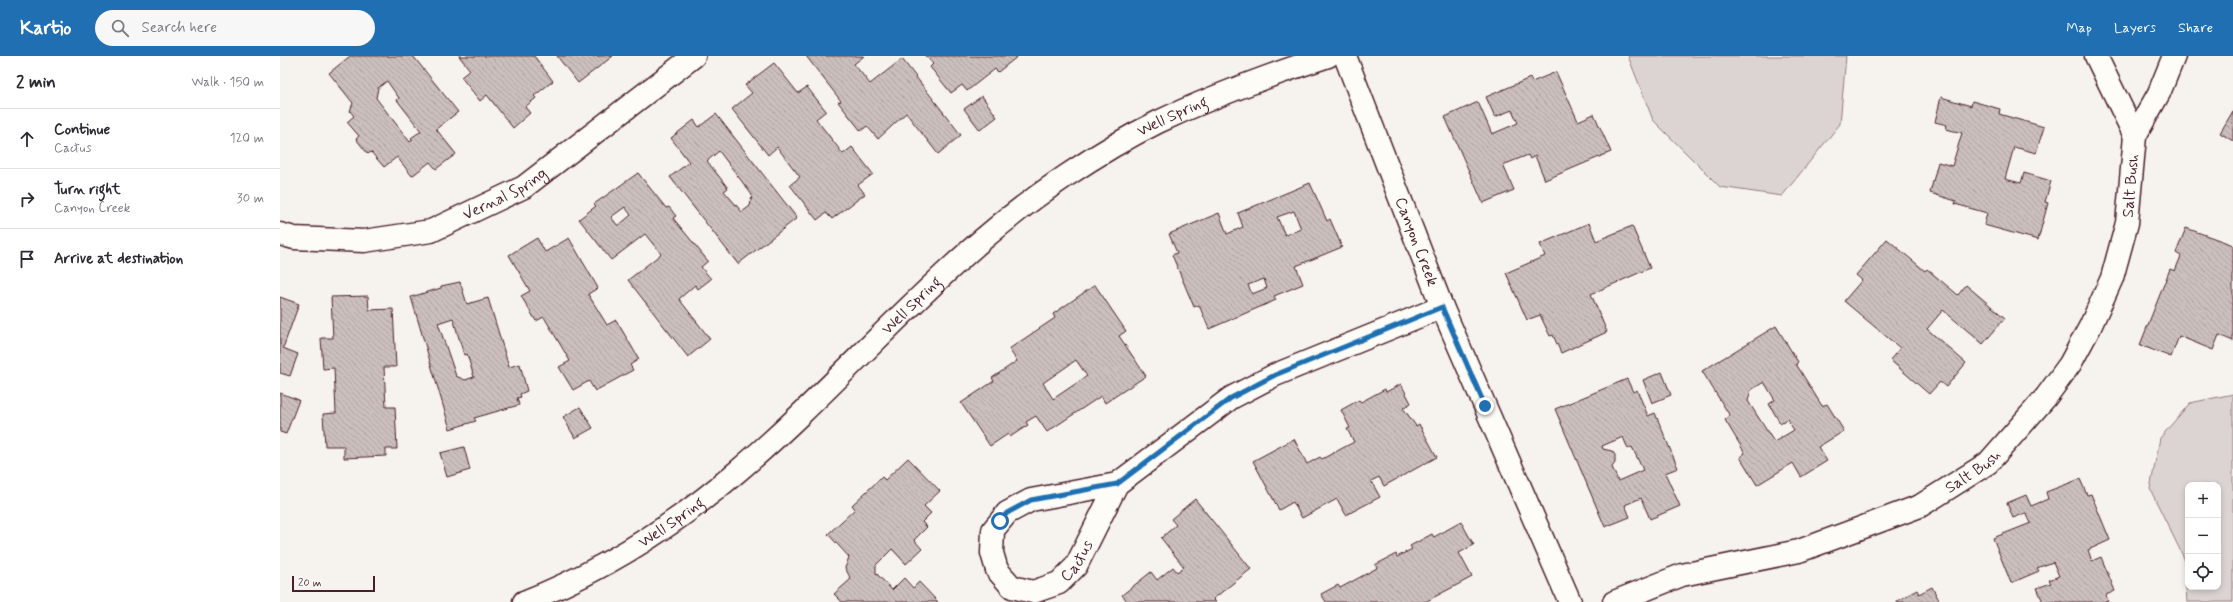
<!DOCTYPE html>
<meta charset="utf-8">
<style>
:root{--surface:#fff;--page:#f7f7f7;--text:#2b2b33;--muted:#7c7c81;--line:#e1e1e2;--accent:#1f6fb2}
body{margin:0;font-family:Mynerve,sans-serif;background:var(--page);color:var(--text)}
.controls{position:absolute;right:12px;bottom:12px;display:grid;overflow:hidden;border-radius:8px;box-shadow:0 2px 6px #0003}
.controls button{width:36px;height:36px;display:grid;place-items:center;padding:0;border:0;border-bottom:1px solid var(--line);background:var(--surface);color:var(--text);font:20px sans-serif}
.scale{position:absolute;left:12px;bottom:10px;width:83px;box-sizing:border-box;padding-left:4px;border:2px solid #4a1f2b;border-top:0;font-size:11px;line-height:14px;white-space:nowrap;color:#4a1f2b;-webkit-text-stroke:3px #fdfcf7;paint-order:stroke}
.stop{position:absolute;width:12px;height:12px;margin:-9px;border:3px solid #1f6fb2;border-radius:50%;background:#fff}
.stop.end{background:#1f6fb2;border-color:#fff;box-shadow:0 1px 4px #0008}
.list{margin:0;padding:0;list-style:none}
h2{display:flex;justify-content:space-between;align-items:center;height:52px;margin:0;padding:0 16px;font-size:17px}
h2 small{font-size:13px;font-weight:400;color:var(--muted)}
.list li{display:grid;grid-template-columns:26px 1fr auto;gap:12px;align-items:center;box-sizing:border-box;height:60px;padding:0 16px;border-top:1px solid var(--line)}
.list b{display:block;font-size:15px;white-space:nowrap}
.list p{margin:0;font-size:13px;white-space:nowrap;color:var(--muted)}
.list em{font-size:13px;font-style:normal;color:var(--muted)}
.icon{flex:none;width:22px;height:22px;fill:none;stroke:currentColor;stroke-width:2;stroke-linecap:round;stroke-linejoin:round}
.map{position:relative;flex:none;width:1953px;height:546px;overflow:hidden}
header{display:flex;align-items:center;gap:24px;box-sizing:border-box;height:56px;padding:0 20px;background:var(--accent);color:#fff}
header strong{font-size:19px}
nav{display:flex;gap:22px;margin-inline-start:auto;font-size:14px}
.search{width:280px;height:36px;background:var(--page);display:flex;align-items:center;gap:10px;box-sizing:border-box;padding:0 14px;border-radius:22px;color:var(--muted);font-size:15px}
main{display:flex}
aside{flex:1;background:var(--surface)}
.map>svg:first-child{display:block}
</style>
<header>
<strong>Kartio</strong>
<div class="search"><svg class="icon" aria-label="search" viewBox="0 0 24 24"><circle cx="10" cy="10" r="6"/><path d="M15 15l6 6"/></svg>Search here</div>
<nav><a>Map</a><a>Layers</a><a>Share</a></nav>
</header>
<main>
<aside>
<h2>2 min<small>Walk · 150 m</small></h2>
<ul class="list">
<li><svg class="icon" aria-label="ahead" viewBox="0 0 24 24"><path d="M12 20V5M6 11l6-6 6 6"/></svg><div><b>Continue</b><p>Cactus</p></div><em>120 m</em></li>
<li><svg class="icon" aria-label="right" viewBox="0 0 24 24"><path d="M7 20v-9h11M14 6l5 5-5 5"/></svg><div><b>Turn right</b><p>Canyon Creek</p></div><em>30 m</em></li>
<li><svg class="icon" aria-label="arrive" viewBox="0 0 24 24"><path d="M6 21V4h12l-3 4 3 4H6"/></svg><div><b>Arrive at destination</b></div></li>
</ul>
</aside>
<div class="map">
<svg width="1953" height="546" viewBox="0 0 1953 546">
<defs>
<pattern id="building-back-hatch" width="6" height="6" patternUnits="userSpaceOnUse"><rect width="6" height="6" fill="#cbbfbe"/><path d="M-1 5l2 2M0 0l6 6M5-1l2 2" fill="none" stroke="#b0a4a3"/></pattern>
</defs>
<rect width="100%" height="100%" fill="#f6f3ef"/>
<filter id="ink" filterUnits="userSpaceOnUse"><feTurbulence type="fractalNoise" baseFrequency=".025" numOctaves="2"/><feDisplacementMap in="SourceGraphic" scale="8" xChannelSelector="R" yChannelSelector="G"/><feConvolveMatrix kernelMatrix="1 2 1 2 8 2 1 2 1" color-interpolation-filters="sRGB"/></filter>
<g filter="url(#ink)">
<!-- grass -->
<path fill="#dcd4d2" stroke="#937a7e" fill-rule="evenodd" d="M1348,0H1566L1560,68L1502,140L1440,131L1373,64Z
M1953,338V546H1907L1904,502L1870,433L1880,382L1910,347ZM1908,429H1938V531H1908Z"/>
<!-- building -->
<path fill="url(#building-back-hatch)" stroke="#4a1f2b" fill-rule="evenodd" d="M70,0H133L178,56L156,73L176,98L156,113L150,106L132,120L117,101L104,111L91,96L88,98L76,83L79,80L67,66L74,60L70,55L73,47L49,17ZM107,25L119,42L117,44L141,75L131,82L133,84L130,86L96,42L98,32Z
M179,0H254L273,25L254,40L256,42L245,51L250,57L233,72L207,39L200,45L181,21L190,14Z
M277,0H333L298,27Z
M526,0H584L574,8L590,28L622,3L681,79L658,98L626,57L598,83L587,70L581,75L558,46L561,45Z
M646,0H738L718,16L715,13L687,35L682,29L671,37L650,11L653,8Z
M494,7L518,37L527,31L546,55L536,63L563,98L572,91L593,118L578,129L585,138L552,163L546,157L537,164L510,129L520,121L497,91L488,99L452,53L472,37L465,29Z
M1276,16L1298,65L1314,58L1331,96L1265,124L1255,100L1250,103L1248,99L1223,109L1234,134L1203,147L1165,61L1198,46L1212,78L1238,67L1232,54L1215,61L1206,41L1250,22L1252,26Z
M702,40L717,61L700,74L684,53Z
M1661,41L1691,50L1692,45L1720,53L1719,58L1764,71L1756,97L1734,91L1725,123L1741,127L1744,117L1771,125L1765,146L1768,147L1758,184L1704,169L1707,157L1675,148L1676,145L1650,137L1658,106L1672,110L1682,77L1666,73L1667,69L1655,66Z
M1953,55V85L1940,77Z
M436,58L517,162L458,208L390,121L409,106L391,82L414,64L419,71ZM439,95L472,139L470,150L462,156L444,135L448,132L427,105Z
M358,117L386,152L389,151L396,160L393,162L428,205L421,211L431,223L418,233L415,229L399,243L430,283L408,301L348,224L381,198L365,178L331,204L299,163L316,150L314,148ZM345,151L351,159L338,170L331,161Z
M1030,127L1047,165L1050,163L1062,191L1016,210L1023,228L994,240L996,244L929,273L919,249L914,251L892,199L897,197L889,178L939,157L947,178L963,171L958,157ZM1014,155L1021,173L1005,179L997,161ZM984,223L987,232L972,238L968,229Z
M1309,167L1316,185L1352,170L1370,212L1311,238L1327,276L1281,297L1273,279L1270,280L1260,259L1247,264L1226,217L1265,200L1260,188Z
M1906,172L1953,189V285L1939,279L1933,294L1899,280L1891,301L1860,289L1890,213L1895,215L1901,200L1896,197Z
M257,182L265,196L289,182L318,232L308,238L327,269L336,264L359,303L350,309L353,314L315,335L309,325L293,334L279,311L290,305L264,261L256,265L241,240L250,235L229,199Z
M1607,183L1645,215L1647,213L1678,239L1686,229L1725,262L1703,288L1663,254L1647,273L1686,307L1666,331L1660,326L1649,338L1610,304L1620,292L1564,245L1582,224L1576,219Z
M180,226L187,248L208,242L229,311L240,308L247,335L240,338L241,341L237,342L239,349L194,362L196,365L170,373L131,241L161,232V230ZM173,262L184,299L187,298L194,321L185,324L176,320L158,267Z
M815,229L846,275L839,280L866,320L825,347L821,340L767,376L756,360L746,366L748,369L730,381L728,378L710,390L681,347L714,325L712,322L737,305L729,293L775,262L773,258ZM796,304L807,320L773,343L763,327Z
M88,240L89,254L113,253L116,311H104L106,351H115L117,393H106V400L64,402V390H45L43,358L56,357L54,312L43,313L41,282H53L51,241Z
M0,241L19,248L3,292L18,298L10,320L0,317Z
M1496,270L1518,306L1516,308L1542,350L1547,348L1564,375L1538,391L1547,405L1521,421L1513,407L1477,429L1460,401L1465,397L1445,364L1450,360L1422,315ZM1484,326L1495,344L1489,348L1500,367L1507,363L1514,374L1494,386L1468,345L1471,334Z
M1382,316L1391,339L1372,347L1363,324Z
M1347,323L1353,336L1357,334L1368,360L1375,357L1398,412L1385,417L1400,450L1370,463L1361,442L1345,449L1350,461L1325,471L1275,353ZM1343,381L1348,393L1352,391L1363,414L1338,425L1332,411L1335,407V399L1332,395L1323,393L1322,390Z
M1121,328L1131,347L1123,352L1136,370L1139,368L1157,401L1104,430L1099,421L1091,425L1100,441L1066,459L1057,443L1022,462L1013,446L999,454L973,405L1014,383L1027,408L1040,401L1042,403L1074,386L1067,373L1070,372L1061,354L1079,344L1081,346L1105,333L1106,336Z
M0,337L19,344L6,378L0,376Z
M300,351L313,372L295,382L283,361Z
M184,391L190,414L167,421L160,397Z
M628,402L660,435L644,450L651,457L642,466L647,471L634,484L642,493L626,508L612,493L596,509V517L612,534L624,522L633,532L639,526L658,546H562L554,538L571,523L565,512L569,501L548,478L575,453L572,449L602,421L605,424Z
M1800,423L1807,439L1811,438L1830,484L1808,494L1812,505L1821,501L1835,535L1826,539L1828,545L1825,546H1763L1757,532L1771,527L1769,524L1779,520L1773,506L1757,512L1759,515L1731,527L1713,482L1751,467L1746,457L1733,462L1727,447L1746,439L1751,450L1768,443L1766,436Z
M915,443L971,513L933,543L936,546H848L842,539L871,516L877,524L893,511L897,516L904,511L881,482L896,469L891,463Z
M1181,466L1194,489L1179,497L1192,521L1145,546H1046L1041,538L1058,529L1060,532L1097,512L1095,509L1116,498L1117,501L1132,493L1130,490L1152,478L1154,481Z
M1652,531L1660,546H1615L1637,534L1639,538Z"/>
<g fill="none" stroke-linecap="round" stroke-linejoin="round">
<defs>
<g id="street">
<path id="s1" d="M1065,0L1162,251L1290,546"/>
<path d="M1816,0L1855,80"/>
<path id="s2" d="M0,178L14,182L84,185L151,175L244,131L414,0"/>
<path id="s3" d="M837,428L751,444L727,457L713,474L712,497L717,514L732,531L753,536L779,527L796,510L837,428L951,342L995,319L1162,251"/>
<path id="s4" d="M244,546C323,515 394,470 458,415C543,343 617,257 702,184C753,140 817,96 878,66C933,40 990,19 1048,0"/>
<path id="s5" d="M1334,546L1402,519L1519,495L1640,450L1708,407L1766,341L1790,308L1810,271L1832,222L1847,167L1855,80L1879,37L1894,0"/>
</g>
</defs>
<!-- street casing -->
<use href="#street" stroke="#4a1f2b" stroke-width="25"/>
<!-- street -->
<use href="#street" stroke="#fdfcf7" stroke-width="22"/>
</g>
</g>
<g fill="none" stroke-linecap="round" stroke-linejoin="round" filter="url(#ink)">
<!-- route -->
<path stroke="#1f6fb2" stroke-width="5" d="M720,465L727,457L751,444L837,428L951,342L995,319L1162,251L1205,350"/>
</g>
<g text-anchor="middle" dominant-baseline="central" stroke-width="3" stroke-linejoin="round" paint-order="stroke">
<!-- street labels -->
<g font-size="16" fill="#4a1f2b" stroke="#fdfcf7">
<text stroke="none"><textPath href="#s4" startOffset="816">Well Spring</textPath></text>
<text stroke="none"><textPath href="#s5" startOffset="721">Salt Bush</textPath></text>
<text stroke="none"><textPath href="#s2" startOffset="235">Vernal Spring</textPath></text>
<text stroke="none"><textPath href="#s1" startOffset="199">Canyon Creek</textPath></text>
<text stroke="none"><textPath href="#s4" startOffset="492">Well Spring</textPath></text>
<text stroke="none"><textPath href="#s5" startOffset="385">Salt Bush</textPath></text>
<text stroke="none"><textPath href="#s4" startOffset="168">Well Spring</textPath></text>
<text stroke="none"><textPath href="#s3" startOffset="278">Cactus</textPath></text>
</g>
</g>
</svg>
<div class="controls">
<button>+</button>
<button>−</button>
<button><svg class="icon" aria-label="locate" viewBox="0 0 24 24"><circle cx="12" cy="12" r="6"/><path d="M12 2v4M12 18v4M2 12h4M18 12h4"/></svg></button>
</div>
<div class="scale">20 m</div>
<div class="stop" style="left:720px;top:465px"></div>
<div class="stop end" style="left:1205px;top:350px"></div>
</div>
</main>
